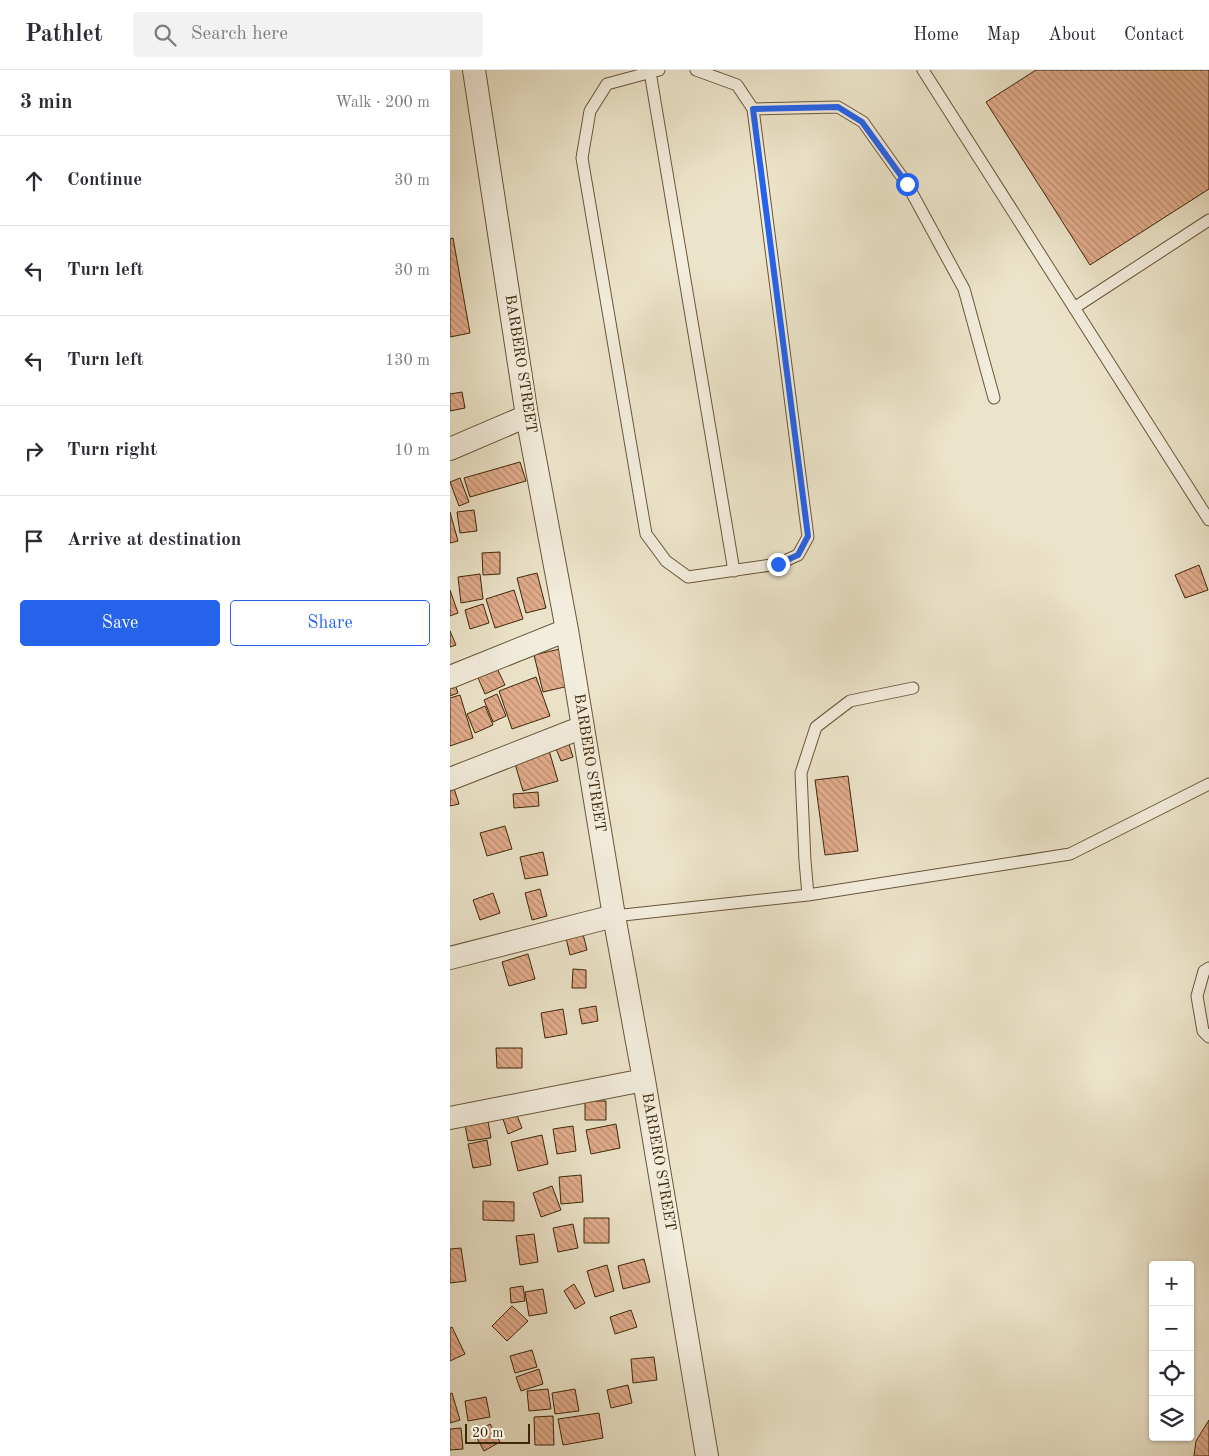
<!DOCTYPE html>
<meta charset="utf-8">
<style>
:root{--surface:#fff;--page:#f2f2f3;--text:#2b2b33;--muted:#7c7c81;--line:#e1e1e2;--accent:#2563eb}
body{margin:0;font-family:"Old Standard TT",serif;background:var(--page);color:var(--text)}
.controls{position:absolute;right:15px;bottom:15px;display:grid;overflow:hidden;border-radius:5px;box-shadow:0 1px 4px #0004}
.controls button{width:45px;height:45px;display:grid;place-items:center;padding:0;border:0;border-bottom:1px solid var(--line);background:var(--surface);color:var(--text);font:25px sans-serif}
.scale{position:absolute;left:15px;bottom:12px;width:65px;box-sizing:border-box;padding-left:5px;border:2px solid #3d2707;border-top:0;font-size:14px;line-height:18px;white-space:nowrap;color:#3d2707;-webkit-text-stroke:4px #f3eddd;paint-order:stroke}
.stop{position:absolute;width:15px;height:15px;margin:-11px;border:4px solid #2563eb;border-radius:50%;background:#fff}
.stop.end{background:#2563eb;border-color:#fff;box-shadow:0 1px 5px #0008}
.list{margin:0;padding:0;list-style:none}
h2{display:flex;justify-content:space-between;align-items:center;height:65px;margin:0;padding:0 20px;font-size:21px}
h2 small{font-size:16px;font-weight:400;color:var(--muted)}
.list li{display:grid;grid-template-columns:32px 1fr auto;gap:15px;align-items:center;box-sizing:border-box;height:90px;padding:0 20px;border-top:1px solid var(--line)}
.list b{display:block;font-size:19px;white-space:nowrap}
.list em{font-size:16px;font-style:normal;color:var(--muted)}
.actions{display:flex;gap:10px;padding:15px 20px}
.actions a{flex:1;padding:11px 0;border:1px solid var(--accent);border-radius:5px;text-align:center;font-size:18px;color:var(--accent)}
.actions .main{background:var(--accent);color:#fff}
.icon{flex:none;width:28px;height:28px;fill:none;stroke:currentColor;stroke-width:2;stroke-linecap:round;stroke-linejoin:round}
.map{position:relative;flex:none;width:759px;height:1386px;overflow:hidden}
header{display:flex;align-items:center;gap:30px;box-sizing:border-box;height:70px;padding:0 25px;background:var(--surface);border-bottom:1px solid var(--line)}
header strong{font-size:24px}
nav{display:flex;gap:28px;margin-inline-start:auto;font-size:18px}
.search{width:350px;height:45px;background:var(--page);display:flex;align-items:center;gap:12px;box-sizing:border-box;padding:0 18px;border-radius:5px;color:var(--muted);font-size:19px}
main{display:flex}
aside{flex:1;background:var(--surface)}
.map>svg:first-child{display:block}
</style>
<header>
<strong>Pathlet</strong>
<div class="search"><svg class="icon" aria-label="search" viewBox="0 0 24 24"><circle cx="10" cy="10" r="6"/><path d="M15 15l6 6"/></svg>Search here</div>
<nav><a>Home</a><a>Map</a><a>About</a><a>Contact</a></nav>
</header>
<main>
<aside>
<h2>3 min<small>Walk · 200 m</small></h2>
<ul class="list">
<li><svg class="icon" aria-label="ahead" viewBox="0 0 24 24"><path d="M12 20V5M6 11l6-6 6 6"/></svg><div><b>Continue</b></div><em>30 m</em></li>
<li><svg class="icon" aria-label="left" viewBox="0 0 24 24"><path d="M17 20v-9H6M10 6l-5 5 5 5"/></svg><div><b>Turn left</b></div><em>30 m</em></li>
<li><svg class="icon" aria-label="left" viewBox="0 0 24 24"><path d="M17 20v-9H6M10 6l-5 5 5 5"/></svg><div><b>Turn left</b></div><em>130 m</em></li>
<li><svg class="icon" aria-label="right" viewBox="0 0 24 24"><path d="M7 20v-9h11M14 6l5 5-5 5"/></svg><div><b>Turn right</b></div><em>10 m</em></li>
<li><svg class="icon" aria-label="arrive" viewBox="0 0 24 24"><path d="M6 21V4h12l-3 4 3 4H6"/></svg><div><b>Arrive at destination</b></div></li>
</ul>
<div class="actions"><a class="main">Save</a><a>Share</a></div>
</aside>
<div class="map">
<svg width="759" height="1386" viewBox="0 0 759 1386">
<defs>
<pattern id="building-back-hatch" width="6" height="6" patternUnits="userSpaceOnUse" patternTransform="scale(1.25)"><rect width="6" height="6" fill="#e3ad8d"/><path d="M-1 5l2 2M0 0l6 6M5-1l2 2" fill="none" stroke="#b98d71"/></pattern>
</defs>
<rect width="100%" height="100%" fill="#ece4ca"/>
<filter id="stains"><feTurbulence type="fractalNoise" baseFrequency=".004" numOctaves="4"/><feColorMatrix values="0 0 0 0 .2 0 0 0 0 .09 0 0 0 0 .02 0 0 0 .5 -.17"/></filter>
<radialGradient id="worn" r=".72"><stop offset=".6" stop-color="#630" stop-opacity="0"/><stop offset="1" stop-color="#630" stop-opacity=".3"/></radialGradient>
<!-- building -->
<path fill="url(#building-back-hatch)" stroke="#3d2707" d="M586,0H759V119L640,195L536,32Z
M3,168L20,263L0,267V169Z
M12,322L15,338L0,341V324Z
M70,392L76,411L20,427L14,408Z
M10,408L19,432L9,436L0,412Z
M24,440L27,461L10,463L7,442Z
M0,442L8,471L0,473Z
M50,482V504L33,505L32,483Z
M749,495L758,520L735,528L725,505Z
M87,503L96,538L76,543L67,508Z
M30,504L33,529L11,533L8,507Z
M0,520L8,543L0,546Z
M64,520L73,549L45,558L36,529Z
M33,534L39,553L20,559L15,540Z
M0,561L6,575L0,577Z
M114,578L123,615L93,622L84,585Z
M44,592L55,615L35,624L25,601Z
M86,607L100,646L62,659L49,621Z
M3,608L8,623L0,626V609Z
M47,624L56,646L43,652L34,630Z
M10,625L23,668L0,676V628Z
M35,636L43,655L25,663L17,644Z
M118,671L123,687L111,691L105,676Z
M98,677L108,711L73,721L63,687Z
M398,706L408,781L375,785L365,710Z
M2,712L9,734L0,736V713Z
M88,722L89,736L64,738L63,724Z
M55,756L62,779L37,786L30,763Z
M93,782L98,805L75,809L70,787Z
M90,819L97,846L82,850L75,823Z
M43,823L50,843L30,850L23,830Z
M133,864L137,880L120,885L116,868Z
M78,884L85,909L59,916L52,892Z
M123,899L136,900V918H122Z
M146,936L148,951L132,954L129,939Z
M113,939L117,964L95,968L91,943Z
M46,978H72V998H47Z
M135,1031H156V1050H135Z
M65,1040L72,1058L58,1064L52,1046Z
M37,1046L41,1068L18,1071L14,1050Z
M166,1054L170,1078L141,1084L136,1060Z
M123,1056L126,1081L107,1084L103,1059Z
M92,1065L98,1094L68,1101L61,1072Z
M37,1070L41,1095L23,1098L18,1074Z
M131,1105L133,1132L111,1134L109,1107Z
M102,1116L111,1140L91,1147L83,1123Z
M33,1131L64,1132V1151L33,1150Z
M134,1148H159V1173H134Z
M123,1154L128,1178L108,1182L103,1158Z
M84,1164L88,1192L70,1195L66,1166Z
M11,1178L16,1211L0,1213V1179Z
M194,1189L200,1212L173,1219L168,1196Z
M157,1195L164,1221L145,1227L137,1201Z
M124,1214L135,1233L125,1239L114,1221Z
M73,1216L75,1231L61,1233L60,1218Z
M93,1219L97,1243L79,1246L75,1222Z
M62,1236L78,1251L57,1271L42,1256Z
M181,1240L187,1257L165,1264L160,1247Z
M2,1257L15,1284L0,1291V1258Z
M82,1280L87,1297L65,1303L60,1286Z
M204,1287L207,1310L183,1313L181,1289Z
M89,1299L93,1314L71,1321L66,1307Z
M178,1315L182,1333L161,1338L157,1320Z
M98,1319L101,1339L79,1341L77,1321Z
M125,1319L129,1341L105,1344L102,1323Z
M2,1323L10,1350L0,1353V1324Z
M36,1327L40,1347L18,1351L15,1331Z
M149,1343L153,1368L113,1375L108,1349Z
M103,1346L104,1375H85L84,1347Z
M759,1350V1386H744L746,1371Z
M40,1354L50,1372L34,1381L24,1363Z
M11,1358L13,1379L0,1380V1359Z"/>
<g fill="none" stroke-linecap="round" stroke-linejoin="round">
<defs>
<path id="service" d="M209,0L157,14L140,41L132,88L196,464L216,491L238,507L328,494L348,485L358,467L303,39L287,15L246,0
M473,0L759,450
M200,2L284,501
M303,39L388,37L413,52L457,114L514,219L544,328
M624,238L759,150
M358,825L355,791L351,703L366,657L400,631L463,618
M164,846L358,825L620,784L759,714
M759,898L754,901L747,926L753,961L759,967"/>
<path id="minor" d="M24,0L77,346L117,560L164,846L194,1010L257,1386
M0,379L77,346
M0,607L117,560
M0,709L133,657
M0,888L164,846
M0,1048L194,1010"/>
</defs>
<!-- service casing -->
<use href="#service" stroke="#695638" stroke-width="13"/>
<!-- minor casing -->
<use href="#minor" stroke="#695638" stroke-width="24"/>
<!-- service -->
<use href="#service" stroke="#f3eddd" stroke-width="11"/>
<!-- minor -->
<use href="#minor" stroke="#f3eddd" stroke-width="22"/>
</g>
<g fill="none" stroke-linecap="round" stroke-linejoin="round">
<!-- route -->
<path stroke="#2563eb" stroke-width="6" d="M328,494L348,485L358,466L303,39L388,37L412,52L457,114"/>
</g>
<g text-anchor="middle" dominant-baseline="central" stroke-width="5" stroke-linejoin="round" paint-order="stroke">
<!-- street labels -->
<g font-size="15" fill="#3d2707" stroke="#f3eddd">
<text transform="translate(70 294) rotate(81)">BARBERO STREET</text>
<text transform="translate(139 693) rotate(81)">BARBERO STREET</text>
<text transform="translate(208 1092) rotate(80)">BARBERO STREET</text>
</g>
</g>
<rect width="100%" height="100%" filter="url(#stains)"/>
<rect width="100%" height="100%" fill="url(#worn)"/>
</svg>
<div class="controls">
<button>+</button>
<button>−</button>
<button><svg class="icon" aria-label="locate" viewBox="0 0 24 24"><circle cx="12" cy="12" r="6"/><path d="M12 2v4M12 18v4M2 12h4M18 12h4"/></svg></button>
<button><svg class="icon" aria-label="layers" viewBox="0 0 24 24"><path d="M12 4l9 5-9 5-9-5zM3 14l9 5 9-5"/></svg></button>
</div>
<div class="scale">20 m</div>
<div class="stop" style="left:457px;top:114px"></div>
<div class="stop end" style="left:328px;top:494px"></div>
</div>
</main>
